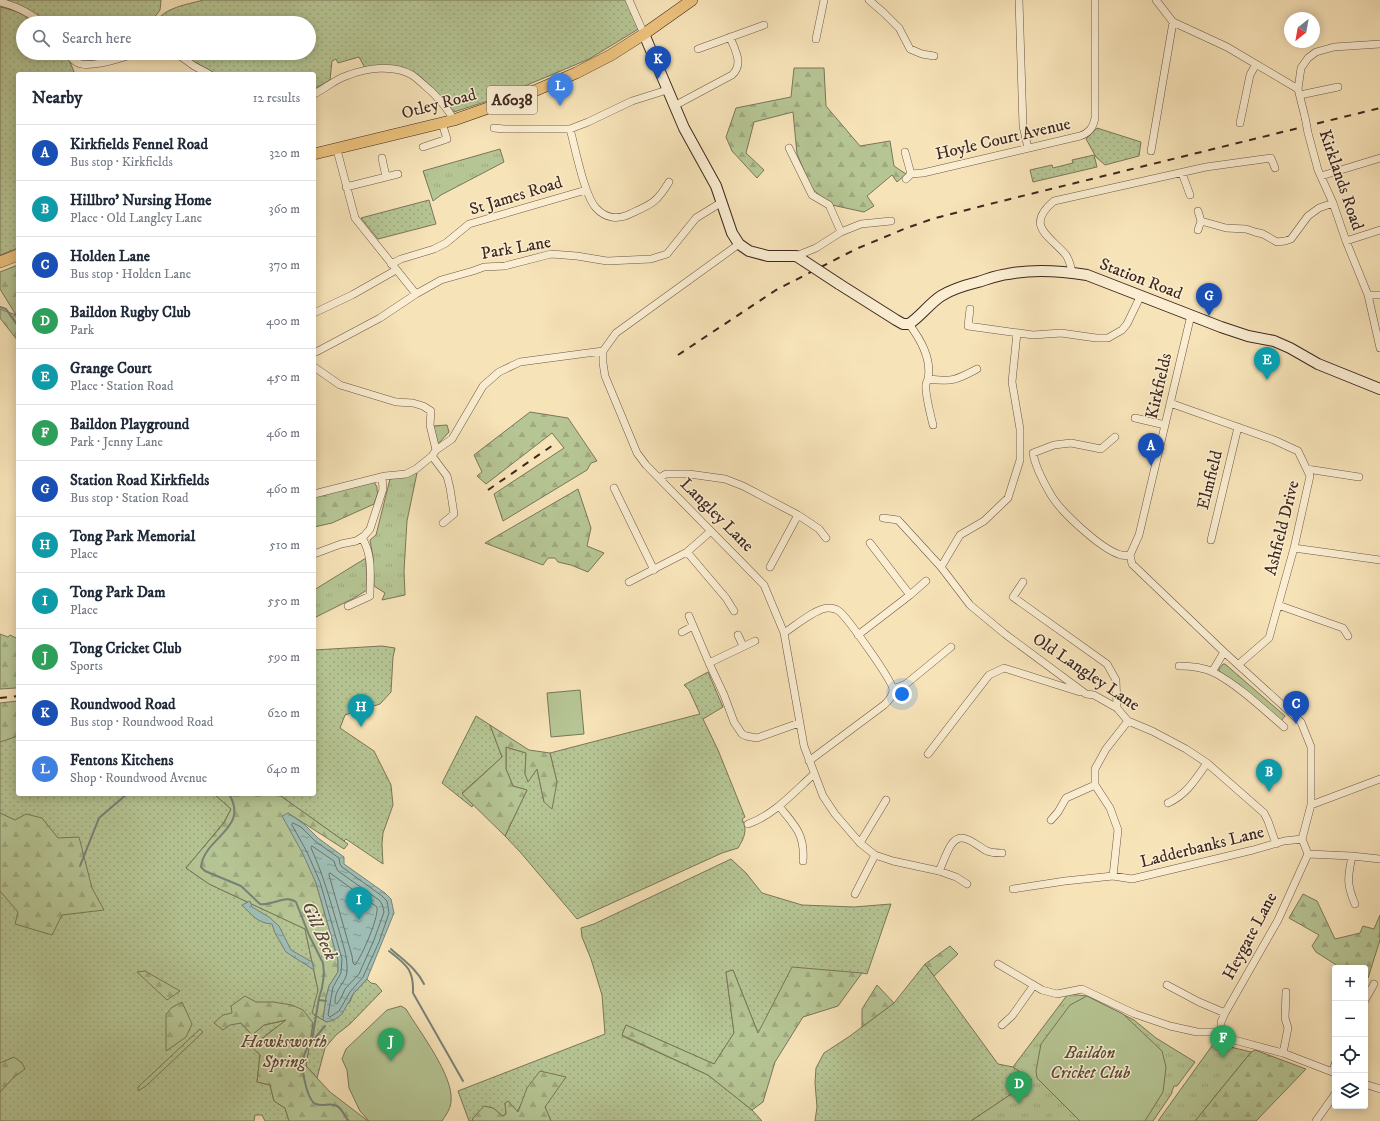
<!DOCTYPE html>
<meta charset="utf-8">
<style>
:root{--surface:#fff;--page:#f2f2f3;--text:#1f2937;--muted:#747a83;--line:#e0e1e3;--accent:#8f2418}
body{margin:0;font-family:"IM FELL DW Pica",serif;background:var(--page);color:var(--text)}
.controls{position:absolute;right:12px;bottom:12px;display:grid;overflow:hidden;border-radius:4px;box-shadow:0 2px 10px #0003}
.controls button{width:36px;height:36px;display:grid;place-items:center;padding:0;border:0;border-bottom:1px solid var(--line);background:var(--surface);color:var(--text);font:20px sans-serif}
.compass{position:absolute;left:1284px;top:12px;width:36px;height:36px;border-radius:50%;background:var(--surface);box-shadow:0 2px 10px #0003;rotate:211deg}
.you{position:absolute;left:902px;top:694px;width:14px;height:14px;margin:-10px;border:3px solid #fff;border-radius:50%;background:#1a73e8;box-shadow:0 0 0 6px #1a73e833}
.badge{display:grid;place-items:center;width:26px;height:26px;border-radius:50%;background:var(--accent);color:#fff;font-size:13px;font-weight:700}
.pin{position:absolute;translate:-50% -33px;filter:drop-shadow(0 1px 2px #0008)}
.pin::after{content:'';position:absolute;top:21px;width:14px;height:12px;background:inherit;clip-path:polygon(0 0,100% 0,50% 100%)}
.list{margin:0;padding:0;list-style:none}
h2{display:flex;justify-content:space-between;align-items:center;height:52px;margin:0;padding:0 16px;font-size:17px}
h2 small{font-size:13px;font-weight:400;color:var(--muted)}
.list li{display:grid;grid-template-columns:26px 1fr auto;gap:12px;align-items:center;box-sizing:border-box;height:56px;padding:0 16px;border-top:1px solid var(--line)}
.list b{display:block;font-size:15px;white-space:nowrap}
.list p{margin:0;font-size:13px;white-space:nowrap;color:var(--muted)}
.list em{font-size:13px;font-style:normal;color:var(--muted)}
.icon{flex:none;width:22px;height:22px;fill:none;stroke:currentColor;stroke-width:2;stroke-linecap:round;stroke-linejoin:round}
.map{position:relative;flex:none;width:1380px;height:1121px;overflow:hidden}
.search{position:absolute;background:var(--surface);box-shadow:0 2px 10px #0003;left:16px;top:16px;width:300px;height:44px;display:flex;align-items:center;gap:10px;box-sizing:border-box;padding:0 14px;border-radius:22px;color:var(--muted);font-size:15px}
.panel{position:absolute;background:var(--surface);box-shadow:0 2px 10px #0003;left:16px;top:72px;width:300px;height:724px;border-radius:4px}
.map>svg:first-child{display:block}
</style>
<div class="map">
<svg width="1380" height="1121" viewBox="0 0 1380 1121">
<defs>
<pattern id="grass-dots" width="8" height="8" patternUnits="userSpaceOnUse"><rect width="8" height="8" fill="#b6c594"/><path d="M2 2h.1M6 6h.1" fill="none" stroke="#9ea97f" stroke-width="1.8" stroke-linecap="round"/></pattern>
<pattern id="forest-firs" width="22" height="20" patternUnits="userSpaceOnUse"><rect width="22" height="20" fill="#b6c594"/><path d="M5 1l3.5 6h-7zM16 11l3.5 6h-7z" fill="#9ea97f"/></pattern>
<pattern id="park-tufts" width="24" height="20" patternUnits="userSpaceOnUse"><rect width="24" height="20" fill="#b6c594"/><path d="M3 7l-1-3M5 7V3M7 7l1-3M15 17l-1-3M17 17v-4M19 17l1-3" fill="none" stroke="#9ea97f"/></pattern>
<pattern id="water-ripples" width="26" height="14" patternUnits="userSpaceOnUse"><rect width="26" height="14" fill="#9ebdb4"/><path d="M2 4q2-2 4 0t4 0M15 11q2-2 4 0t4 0" fill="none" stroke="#829a92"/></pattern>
</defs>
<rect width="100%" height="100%" fill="#f7e3b8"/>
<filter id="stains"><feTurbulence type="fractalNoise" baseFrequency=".005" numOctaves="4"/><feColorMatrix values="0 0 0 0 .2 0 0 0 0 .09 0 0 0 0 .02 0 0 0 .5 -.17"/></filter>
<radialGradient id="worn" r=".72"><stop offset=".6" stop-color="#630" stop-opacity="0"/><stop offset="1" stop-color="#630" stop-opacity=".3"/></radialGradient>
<!-- grass -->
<path fill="url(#grass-dots)" stroke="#7a765a" d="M2,0H161L160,10L150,23H45C32,11 20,5 2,0Z
M203,0H627L640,28L589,59L494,99L454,112L421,77L399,68H365L359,57L338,63L336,59L332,61L330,80L314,89V74H216L191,60L181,53H309V23H155C165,7 186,5 203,0Z
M0,7C14,10 25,14 36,23H23V53H64L69,60L75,74H18V248L0,255Z
M73,53H119L87,62L79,59Z
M1097,128L1141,142L1139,156L1105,165L1096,157L1086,139Z
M1094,155L1097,167L1033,182L1030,170L1052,165L1053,168L1073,163L1072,160Z
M429,200L436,224L378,239L361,218Z
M382,646L395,648L393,657L391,692L380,704L345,715L340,728L374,751L391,785L393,805L383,833L382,844L383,864L346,839L344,841L278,794H314V650Z
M708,672L723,707L703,719L718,750L745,817L742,819C748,831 744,838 738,848L722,853L577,919L521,853L505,836L527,790L513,786L506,769V747L526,753L525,773L528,781L537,769L544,802L557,782L550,753L700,714L689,690L684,685Z
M476,716L490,725L502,757L462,793L473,805L472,807L442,783Z
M0,723H18V794H214L231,809L224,822L186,868L209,884L305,929L318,990L314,1015L327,1022L350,1002L353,994L367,979L371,983L376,984L382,991L350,1024L336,1035L325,1048L317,1078L306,1066L313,1024L306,1014L241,1023L252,1035L264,1025L288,1020L275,1028L259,1041H246L260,1055L257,1082L270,1085L274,1101L285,1108L289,1121H265L262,1115H255L254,1121H0Z
M731,859L746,873L762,893L802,905L854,907L891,904L867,974L862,973L758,1033L733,970L726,972L734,1033L714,1064L626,1025L622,1036L708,1075L752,1110L762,1121H551L545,1107L523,1101L517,1112L505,1103L506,1114L502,1116L493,1108L473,1118L472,1121H469L458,1091L605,1034L602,995L591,959L582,937L581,928L594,924Z
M925,964L998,1064L1013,1067L1033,1080L971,1121H815L817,1107L815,1083L816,1068L824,1053L850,1036L894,1003Z"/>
<!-- forest -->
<path fill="url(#forest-firs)" stroke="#7a765a" d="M794,68H824L826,106L860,146L890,141L894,166L906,174L897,182L892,175L867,196L874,206L864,212L832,205L812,189L797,154L793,112L754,122L746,153L764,170L757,178L732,151L726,137L736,108L791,97Z
M18,265V341L0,318V309L16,315L0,289V272Z
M530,412L568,418L597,461L591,463L587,470L503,521L494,494L564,448L552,433L486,484L477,476L482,472L474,455Z
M374,482L377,487V491L378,492L374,504L332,523L314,527V497Z
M578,489L591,528L587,546L604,553L588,572L571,565L558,562L555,558H548L543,565L485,543Z
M0,634L8,637L10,635L18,639V685L16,688L0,689Z
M18,701V736L0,742V703Z
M490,725L529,750L550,753L557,782L552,809L544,802L537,769L528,782L525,774L526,753L506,747V769L513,786L527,790L505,836L462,794L502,757Z
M214,794H278L348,844L344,849L288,813L316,883L338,960V972L329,986L326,998L323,1020L312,1013L318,990L305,929L209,884L186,868L224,823L231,809Z
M0,813L15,820L26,814L42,818L58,838L79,837L92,888L104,910L62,915L52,935L15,924L18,912L0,891Z
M1303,894L1317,901L1335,939L1360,933L1363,926L1374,929L1380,915V940L1368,978L1365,977V968H1341L1316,952L1312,946L1319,935L1289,918Z
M950,946L958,954L934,976L925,964Z
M792,967L862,973L838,1006L803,1017L775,1062L763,1102L752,1110L708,1075L622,1035L626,1025L714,1064L734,1033L726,972L733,970L758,1033Z
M145,971L180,991L167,1000L137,972Z
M877,985L894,1003L862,1027V1009Z
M245,996L256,1002H273L292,1005L303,1010L313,1023L306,1066L330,1092L368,1121H289L285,1108L274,1101L270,1085L257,1082L260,1055L245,1041H259L286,1020L264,1025L252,1035L241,1023L230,1025L223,1030L214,1023L223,1015L232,1013L231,1006Z
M182,1002L192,1024L186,1037L166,1051V1015L171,1008Z
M200,1029L203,1032L146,1086L138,1091V1087Z
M1255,1050L1306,1069L1256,1121H1195L1251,1052Z
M14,1057L22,1063L25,1069L14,1077L0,1092V1063Z
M540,1071L566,1077L545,1107L551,1121H472L473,1118L484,1106L493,1108L503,1116L506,1114L505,1103L508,1101L518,1112L527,1088Z"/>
<!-- park -->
<path fill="url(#park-tufts)" stroke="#7a765a" d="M500,149L504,162L441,195L433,201L423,171Z
M447,425L449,432L438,444L436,441L433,426Z
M417,473L407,521L404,571L405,595L382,600L385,593L374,586L373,557L370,540L376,535L390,479Z
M366,558L367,590L354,598L314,618V590Z
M1223,664H1225L1285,716L1281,721L1219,671V669Z
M1068,994L1087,996L1134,1020L1156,1038L1195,1062L1177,1086H1174L1172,1091V1093L1153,1121H971L1032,1080L1013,1067Z
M1214,1043L1251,1052L1195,1121H1158Z"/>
<!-- pitch -->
<path fill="#b6c594" stroke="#7a765a" d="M580,690L584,734L551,737L547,693Z
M1087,996L1123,1014L1162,1051L1166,1067L1163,1092L1145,1121H1080L1037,1078L1036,1071L1041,1044L1070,1005Z
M401,1006L406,1009C419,1031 454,1076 451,1101C451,1108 446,1115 442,1121H369L360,1111L349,1088L347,1070L342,1059L346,1049L387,1010Z"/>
<!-- water -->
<path fill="url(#water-ripples)" stroke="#788178" d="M288,813L304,824L318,838L344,857V864L385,893L391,899L394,913L367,979L353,994L342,1014L334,1020L327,1022L323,1020L326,998L329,986L338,972V960L316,883L303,854L282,816Z
M250,901L252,907L269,917L279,926L291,950L312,962L314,970L286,952L275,933L272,924C257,923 252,915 242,905Z"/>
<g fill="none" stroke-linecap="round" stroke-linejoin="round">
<!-- shore -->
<path stroke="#6e726a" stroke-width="1" d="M293,823L301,827L315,841L339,858L340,864L342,867L382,896L387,901L389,913L379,942L363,977L350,992L339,1011L330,1017L328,1015L333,987L341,973L342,959L320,882L307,852L292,825Z
M312,846L334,861L336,867L338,871L379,900L382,904L384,912L374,940L359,974L345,989L341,998L337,1004L335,1003C334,989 346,983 347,972C348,956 342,942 338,927C330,900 323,874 311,848Z
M330,873L377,907C379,917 362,956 355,965L353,963L352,956L329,875Z"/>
<!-- stream -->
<path stroke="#788178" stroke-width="2" d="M0,307L6,309L18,326
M229,794C250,829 204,837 201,867L205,871L241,886L260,904C272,906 286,894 296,902L309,935L323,963L324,974L322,988L319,998L312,1040
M80,866L99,818L127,794
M391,949C403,960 417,969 424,984
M389,951C407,965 414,970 413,993L463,1081
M319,1000L326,1001
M325,1026L315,1038L312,1040C308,1046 304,1052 303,1060C301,1068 307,1101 316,1104C323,1107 330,1102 337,1106C343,1109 344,1117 349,1121"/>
<defs>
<path id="street" d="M629,0L644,34
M869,0L884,13L899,28L910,49L922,54L934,56
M1019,0L1023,126L1028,148
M1156,0L1173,22L1227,47L1298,89
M0,2C16,6 29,12 42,23
M816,39L824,0
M698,49L764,25
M68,53C70,56 73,60 76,62C88,70 123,57 137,53
M176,53L194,66L209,74
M314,94C325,89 334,80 346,76C366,68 393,64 412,75C419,80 425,86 431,91C440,100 448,109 454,120
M1300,95L1338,87
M674,106L732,75C744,64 735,50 730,37
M1305,117L1298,89L1301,68L1308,58L1316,52L1334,47L1380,44
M1240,123L1250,75L1256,64
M494,128L504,129H570L588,122L632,101L667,90
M570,129C575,147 584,195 596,208C606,219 619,220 632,213C652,204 657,202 669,182
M1308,133L1318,170L1333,203L1346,241L1368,295L1380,348
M423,147L447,139L442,123
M789,148L812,195L829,205L841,232
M337,150L355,218L416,294
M1151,151L1173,22
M905,152L911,174L906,179
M382,158L386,177
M1182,173L1190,195
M911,174L923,173L1080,136C1089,133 1093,128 1095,118V0
M1321,176L1380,158
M346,187L398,174
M1198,211L1201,221L1198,230
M1201,221L1226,228L1246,229L1255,232L1263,234L1277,242L1285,241L1291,239L1308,216L1319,208L1333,203
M1346,241L1380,230
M739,244L616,333L603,351V363L605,376L637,453L646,465L764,585L784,633L804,746L823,796L835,814L860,843L875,855L893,861L939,871L956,877L967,884
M796,256L816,248L841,232L861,224L891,221
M391,264L401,259L434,249L446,243L469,224L586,190
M1072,273C1071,267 1070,261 1066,255C1050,236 1024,226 1054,201L1206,167L1271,158L1275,168
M1368,295H1380
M970,309L968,326L1033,335L1061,333L1096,338H1108L1122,330L1127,324L1141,295
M314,313L352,295L396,270
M909,324C921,340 932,359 928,379C927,381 926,383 926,385C925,392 931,417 933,425
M314,352L318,351L380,318L416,294L441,280L473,271L484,267L505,266L551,254L577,256L607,261L651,259L667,254L696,218L722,202
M314,367L340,385L396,402L413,403L423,406L431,411L430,425L436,450
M928,379C953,382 956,380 977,369
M1170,403L1274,440L1298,451L1310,476L1294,548L1269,638L1239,664
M1135,418L1165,425
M1115,437L1101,449L1071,443L1054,445L1033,453C1035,467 1044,483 1051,495C1061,512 1102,550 1121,555C1124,556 1127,555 1130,555
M432,456L447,476L450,488L454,514L443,523
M1307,469L1359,477
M659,478L666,474H689L725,479L743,486L798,515L819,529L826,538
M614,488L654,570
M314,494L385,476L406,474L416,469L432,456L436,450L452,439L483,386L499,372L520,362L603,351
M883,518L898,520L941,567L970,605L1005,634L1086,694L1094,695L1117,708L1128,721L1152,731L1186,749L1207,763L1264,813L1268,821L1276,844
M1211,540L1238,427
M1294,548L1380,560
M687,552L726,598L734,611
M314,554L341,544L356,541L364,536L370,529L383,489L382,477
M1130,555L1132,564L1224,652L1301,722L1311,747V805L1302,839L1308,854
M1130,555L1139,535L1191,315
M770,567L798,515
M941,567L960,535L984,521L1008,498L1020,460V429L1012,382L1017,333
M629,582L687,552L711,531
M1023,582L1013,597L1107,664L1116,680L1117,708
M910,595L926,581
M1278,605L1343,628L1348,636
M348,606L370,596C370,576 373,555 362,538
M689,616L709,663L724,695L734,722L742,734L746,736L757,738L799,723
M682,632L693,626
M784,633C795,626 816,608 828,608C832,608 837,609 840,612C848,619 893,681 893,690C893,697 888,701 884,705L809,761
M738,635L743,646
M858,635L910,595L870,543
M709,663L755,641
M1179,666C1190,666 1202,667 1213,672C1238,685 1262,708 1284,727
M1212,672L1224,652
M893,689L906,684L951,647
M928,754L989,675L1004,668L1080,692
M1168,803C1186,795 1196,779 1207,763
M1311,805L1380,779
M779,806C795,826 805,834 803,861
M1051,820L1058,812L1066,798L1095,785
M748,824C774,815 794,792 814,774
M860,843L886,800
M1308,854L1352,856L1380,859
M1352,856C1348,877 1346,883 1355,904
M939,871C943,863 946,853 951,845C962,829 975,845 987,851C992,853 997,853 1002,853
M1113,876L1118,830L1110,808L1095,785V769L1106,749L1128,721
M1013,889L1065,881L1113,876L1132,879L1253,850L1284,841L1302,839
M855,894L875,855
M998,964L1042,990L1057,994L1082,989L1135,1014L1170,1026L1197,1032H1221
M1167,985L1199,1002L1225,1013
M1365,1000L1374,984
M1002,1025L1012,1016L1034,985
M1221,1032V1022L1225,1013L1278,920L1308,854
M1221,1032L1227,1038L1283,1053L1335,1073
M1283,1053L1288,1028L1285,1018L1286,992
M1333,1072L1335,1064
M1365,1084L1380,1089
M1316,1121L1335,1094"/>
<path id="secondary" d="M644,34L684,128L716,186L732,233L739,244L749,251L768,256H796L804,261
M839,284L896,320L903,324H909C921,316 929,304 941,296C952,289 966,285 978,282C988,279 998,275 1008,274C1033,269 1062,271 1087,275L1221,327L1248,336L1274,341L1290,348L1318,364L1380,389"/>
<path id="primary" d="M314,154L454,120L525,95L576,73L611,55L644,34L692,0
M0,262L18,255"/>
</defs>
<!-- street casing -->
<use href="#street" stroke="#6c5645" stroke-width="8"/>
<!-- secondary casing -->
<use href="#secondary" stroke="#3e271f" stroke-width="12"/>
<!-- primary casing -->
<use href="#primary" stroke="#3e271f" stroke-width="12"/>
<!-- street -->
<use href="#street" stroke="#faedd1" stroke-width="7"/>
<!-- secondary -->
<use href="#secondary" stroke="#faedd1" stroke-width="10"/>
<!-- primary -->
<use href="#primary" stroke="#ecc27c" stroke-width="11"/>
<!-- rail -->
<path stroke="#3e271f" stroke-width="2" stroke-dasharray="7 7" stroke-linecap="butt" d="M678,355L776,290L856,249L904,229L932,219L998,202L1380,108
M488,490L556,443
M0,698L18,696"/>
<defs>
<path id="street-bridge" d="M1305,117L1308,133"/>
<path id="secondary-bridge" d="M804,261L839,284"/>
</defs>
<!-- street-bridge casing -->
<use href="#street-bridge" stroke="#6c5645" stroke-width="8" stroke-linecap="butt"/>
<!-- secondary-bridge casing -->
<use href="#secondary-bridge" stroke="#3e271f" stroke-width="12" stroke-linecap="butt"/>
<!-- street-bridge -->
<use href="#street-bridge" stroke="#faedd1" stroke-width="7"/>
<!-- secondary-bridge -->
<use href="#secondary-bridge" stroke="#faedd1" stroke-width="10"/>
</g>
<g text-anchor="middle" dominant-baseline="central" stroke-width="3" stroke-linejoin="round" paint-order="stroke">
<!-- shield labels -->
<rect fill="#faedd1" stroke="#766254" stroke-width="1" x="487" y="86" width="50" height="28" rx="3"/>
<g font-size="16" font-weight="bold" fill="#3e271f">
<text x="512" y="100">A6038</text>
</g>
<!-- street labels -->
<g font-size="17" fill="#3e271f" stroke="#faedd1">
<text transform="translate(439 104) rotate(-15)">Otley Road</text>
<text transform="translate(1003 139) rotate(-13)">Hoyle Court Avenue</text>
<text transform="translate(1341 180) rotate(71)">Kirklands Road</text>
<text transform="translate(516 196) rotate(-17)">St James Road</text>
<text transform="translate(516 248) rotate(-10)">Park Lane</text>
<text transform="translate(1141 279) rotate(21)">Station Road</text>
<text transform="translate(1159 386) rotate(-77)">Kirkfields</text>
<text transform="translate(1210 480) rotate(-76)">Elmfield</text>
<text transform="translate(717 515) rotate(45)">Langley Lane</text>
<text transform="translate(1282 528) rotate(-76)">Ashfield Drive</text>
<text transform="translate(1086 672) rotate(34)">Old Langley Lane</text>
<text transform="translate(1202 847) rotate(-14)">Ladderbanks Lane</text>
<text transform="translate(1250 936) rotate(-62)">Heygate Lane</text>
</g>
<!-- park labels -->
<g font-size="17" font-style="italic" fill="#5c4e3c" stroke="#faedd1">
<text x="284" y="1042">Hawksworth<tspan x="284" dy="20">Spring</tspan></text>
<text x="1090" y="1053">Baildon<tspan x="1090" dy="20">Cricket Club</tspan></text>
</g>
<!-- water labels -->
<g font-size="18" font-style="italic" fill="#564c44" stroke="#faedd1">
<text transform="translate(319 931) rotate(66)">Gill Beck</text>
</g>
</g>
<rect width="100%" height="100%" filter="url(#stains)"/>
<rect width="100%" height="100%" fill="url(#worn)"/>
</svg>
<div class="controls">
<button>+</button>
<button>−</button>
<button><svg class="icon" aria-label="locate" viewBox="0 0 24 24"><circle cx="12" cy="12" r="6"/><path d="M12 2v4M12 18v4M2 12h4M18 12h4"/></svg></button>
<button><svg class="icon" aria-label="layers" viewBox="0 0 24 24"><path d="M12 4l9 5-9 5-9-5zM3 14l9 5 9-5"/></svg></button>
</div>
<svg class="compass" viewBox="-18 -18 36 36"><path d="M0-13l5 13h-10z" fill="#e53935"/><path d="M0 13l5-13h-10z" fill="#747a83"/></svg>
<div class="you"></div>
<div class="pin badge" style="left:1151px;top:466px;background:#1a4fb4">A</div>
<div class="pin badge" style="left:1269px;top:792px;background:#0f9aa8">B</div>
<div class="pin badge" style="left:1296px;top:724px;background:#1a4fb4">C</div>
<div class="pin badge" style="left:1019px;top:1104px;background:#2e9e5b">D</div>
<div class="pin badge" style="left:1267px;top:380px;background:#0f9aa8">E</div>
<div class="pin badge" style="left:1223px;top:1058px;background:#2e9e5b">F</div>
<div class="pin badge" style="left:1209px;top:316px;background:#1a4fb4">G</div>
<div class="pin badge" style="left:361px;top:727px;background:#0f9aa8">H</div>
<div class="pin badge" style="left:359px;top:920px;background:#0f9aa8">I</div>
<div class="pin badge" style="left:391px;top:1061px;background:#2e9e5b">J</div>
<div class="pin badge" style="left:658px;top:79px;background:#1a4fb4">K</div>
<div class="pin badge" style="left:560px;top:106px;background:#3f7fe0">L</div>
<div class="search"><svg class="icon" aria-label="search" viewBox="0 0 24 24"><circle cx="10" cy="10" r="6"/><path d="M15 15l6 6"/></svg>Search here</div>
<section class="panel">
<h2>Nearby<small>12 results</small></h2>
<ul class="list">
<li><span class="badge" style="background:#1a4fb4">A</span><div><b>Kirkfields Fennel Road</b><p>Bus stop · Kirkfields</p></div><em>320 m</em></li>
<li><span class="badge" style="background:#0f9aa8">B</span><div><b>Hillbro' Nursing Home</b><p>Place · Old Langley Lane</p></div><em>360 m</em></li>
<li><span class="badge" style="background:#1a4fb4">C</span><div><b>Holden Lane</b><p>Bus stop · Holden Lane</p></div><em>370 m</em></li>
<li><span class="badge" style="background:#2e9e5b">D</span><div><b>Baildon Rugby Club</b><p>Park</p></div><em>400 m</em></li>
<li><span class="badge" style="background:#0f9aa8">E</span><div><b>Grange Court</b><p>Place · Station Road</p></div><em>450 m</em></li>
<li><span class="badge" style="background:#2e9e5b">F</span><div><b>Baildon Playground</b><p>Park · Jenny Lane</p></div><em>460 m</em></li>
<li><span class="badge" style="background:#1a4fb4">G</span><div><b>Station Road Kirkfields</b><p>Bus stop · Station Road</p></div><em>460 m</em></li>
<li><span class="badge" style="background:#0f9aa8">H</span><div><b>Tong Park Memorial</b><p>Place</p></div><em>510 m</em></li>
<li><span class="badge" style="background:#0f9aa8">I</span><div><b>Tong Park Dam</b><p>Place</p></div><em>550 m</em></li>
<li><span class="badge" style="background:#2e9e5b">J</span><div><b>Tong Cricket Club</b><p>Sports</p></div><em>590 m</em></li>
<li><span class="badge" style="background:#1a4fb4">K</span><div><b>Roundwood Road</b><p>Bus stop · Roundwood Road</p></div><em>620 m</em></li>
<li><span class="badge" style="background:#3f7fe0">L</span><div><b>Fentons Kitchens</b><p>Shop · Roundwood Avenue</p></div><em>640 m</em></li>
</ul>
</section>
</div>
